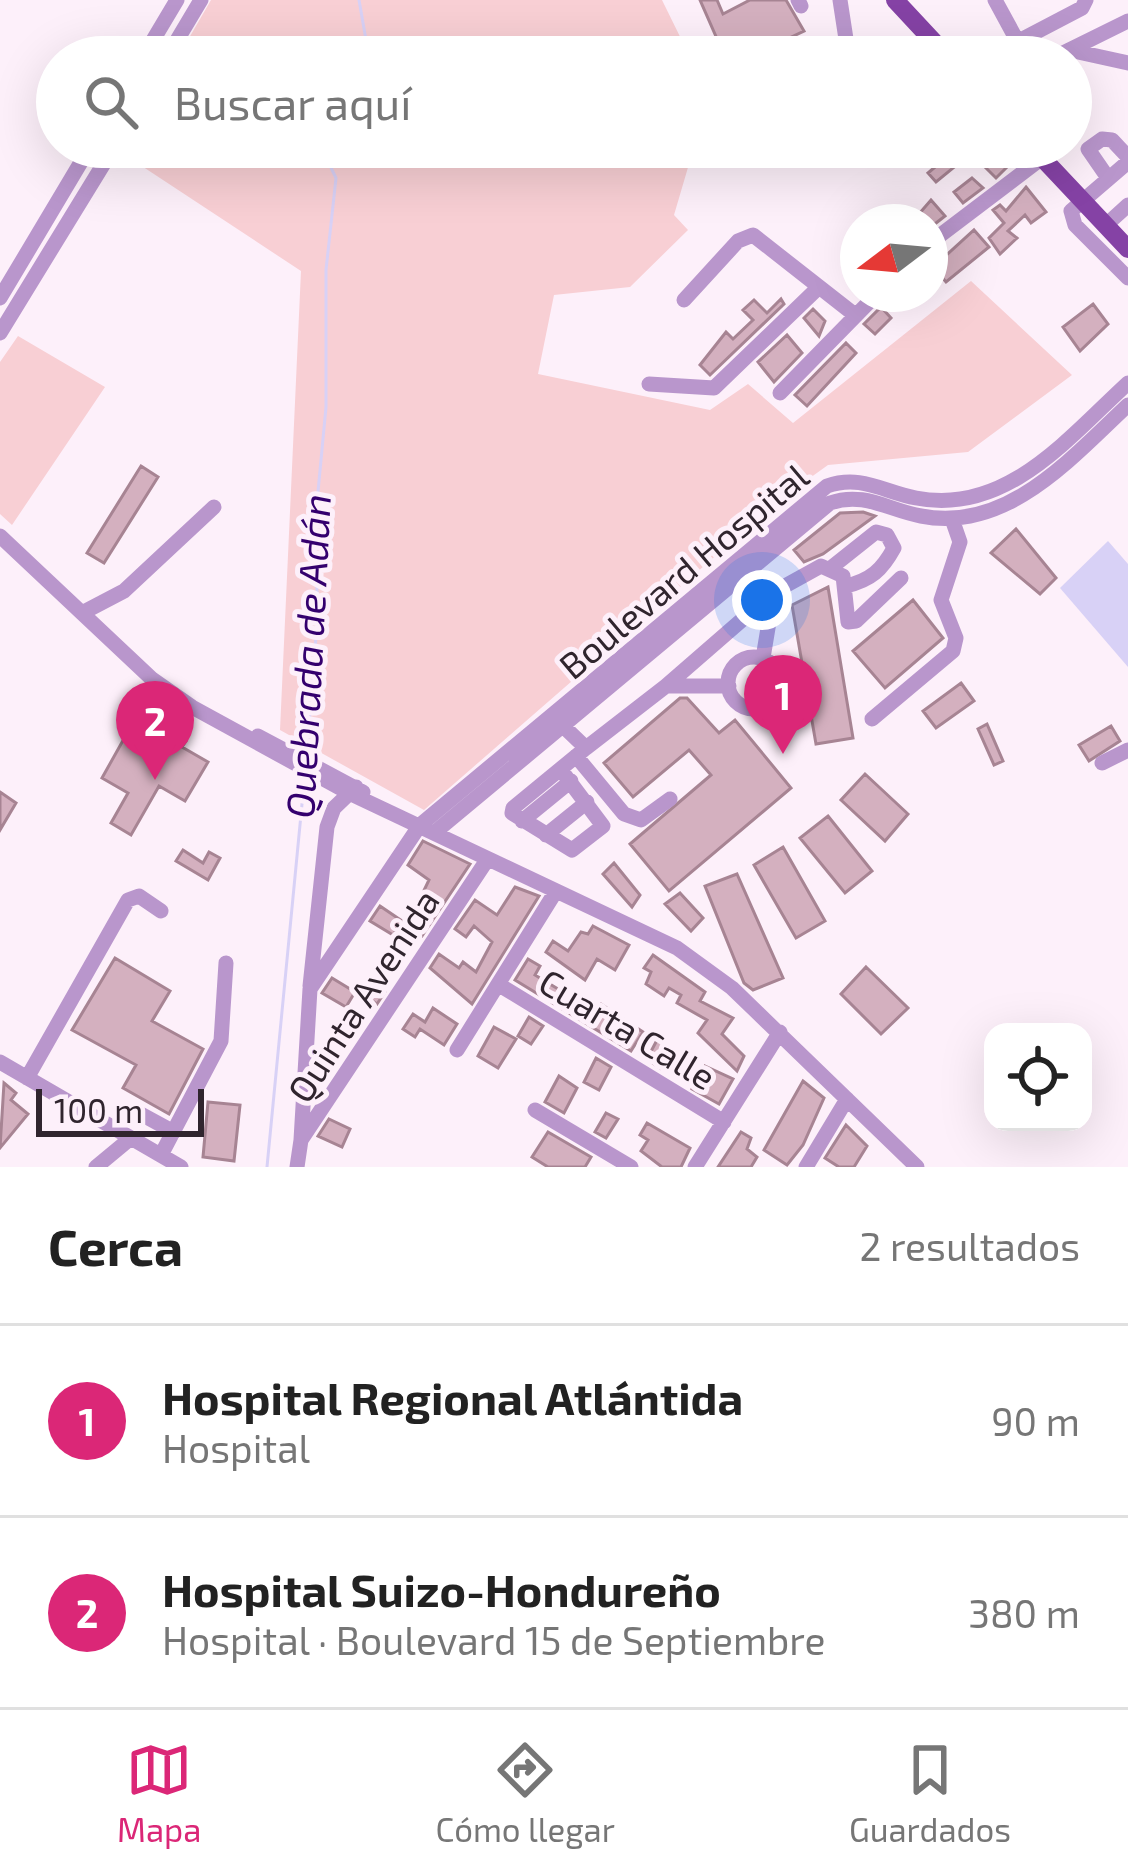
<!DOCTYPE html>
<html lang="es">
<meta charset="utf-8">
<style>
:root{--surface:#fff;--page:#f2f2f2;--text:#222;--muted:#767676;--line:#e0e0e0;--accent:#db2777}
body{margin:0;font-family:"Exo 2",sans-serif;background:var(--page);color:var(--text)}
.controls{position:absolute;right:36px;bottom:36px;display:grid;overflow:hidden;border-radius:24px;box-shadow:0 12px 48px #0002}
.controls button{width:108px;height:108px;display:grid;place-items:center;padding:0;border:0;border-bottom:3px solid var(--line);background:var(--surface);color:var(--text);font:60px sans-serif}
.compass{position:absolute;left:840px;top:204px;width:108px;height:108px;border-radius:50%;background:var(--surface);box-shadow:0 12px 48px #0002;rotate:254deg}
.scale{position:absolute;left:36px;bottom:30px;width:168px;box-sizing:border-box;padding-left:12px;border:6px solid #30252e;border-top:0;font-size:33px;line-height:42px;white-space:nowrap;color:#30252e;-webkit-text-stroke:9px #fdf0fa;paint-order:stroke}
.you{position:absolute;left:762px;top:600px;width:42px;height:42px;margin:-30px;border:9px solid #fff;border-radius:50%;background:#1a73e8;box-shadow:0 0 0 18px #1a73e833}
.badge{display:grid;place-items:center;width:78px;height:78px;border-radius:50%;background:var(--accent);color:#fff;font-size:39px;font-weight:700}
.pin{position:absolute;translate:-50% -99px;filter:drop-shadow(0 3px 6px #0008)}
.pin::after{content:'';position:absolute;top:63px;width:42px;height:36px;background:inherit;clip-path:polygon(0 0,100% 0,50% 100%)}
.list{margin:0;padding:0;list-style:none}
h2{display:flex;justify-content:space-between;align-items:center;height:156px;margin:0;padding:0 48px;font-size:51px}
h2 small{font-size:39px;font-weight:400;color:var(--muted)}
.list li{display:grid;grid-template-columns:78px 1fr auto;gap:36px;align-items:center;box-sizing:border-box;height:192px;padding:0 48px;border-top:3px solid var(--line)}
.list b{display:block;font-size:45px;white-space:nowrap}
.list p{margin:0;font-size:39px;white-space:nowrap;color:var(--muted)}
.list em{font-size:39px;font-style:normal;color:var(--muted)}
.icon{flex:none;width:66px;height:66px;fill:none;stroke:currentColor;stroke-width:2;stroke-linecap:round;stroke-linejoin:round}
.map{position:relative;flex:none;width:1128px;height:1167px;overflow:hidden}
.search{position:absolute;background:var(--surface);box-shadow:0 12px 48px #0002;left:36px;right:36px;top:36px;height:132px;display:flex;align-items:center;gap:30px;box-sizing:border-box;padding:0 42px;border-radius:66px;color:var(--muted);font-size:45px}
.sheet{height:540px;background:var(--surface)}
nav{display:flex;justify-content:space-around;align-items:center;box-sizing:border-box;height:168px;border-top:3px solid var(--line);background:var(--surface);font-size:33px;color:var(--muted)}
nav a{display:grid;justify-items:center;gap:6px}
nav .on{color:var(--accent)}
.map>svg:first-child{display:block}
</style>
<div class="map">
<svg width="1128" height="1167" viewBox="0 0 1128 1167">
<rect width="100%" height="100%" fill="#fdf0fa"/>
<!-- green -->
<path fill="#f8cfd4" d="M211,0H662L690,57H178Z
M126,147H694L674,215L688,230L630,287L554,295L538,374L710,410L748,384L793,423L971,281L1072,375L968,452L828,465L782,498L424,810L280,730L301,271L122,153Z
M18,336L105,387L12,525L0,514V362Z"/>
<!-- water -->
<path fill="#d8d1f6" d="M1108,541L1128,564V667L1060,588Z"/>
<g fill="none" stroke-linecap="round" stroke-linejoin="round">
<!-- stream -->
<path stroke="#d8d1f6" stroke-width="3" d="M359,0L369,57
M307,752L318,610L314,534L326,407V270L336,178L321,147
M267,1167L305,773"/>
</g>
<!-- building -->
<path fill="#d4b0bf" stroke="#a78493" stroke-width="3" d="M700,0H717L723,14L750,0H786L804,31L749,57H725Z
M989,147L1008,166L996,178L977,159Z
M949,155L958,164L936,182L928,173Z
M972,178L983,188L963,203L954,192Z
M1026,187L1046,212L1031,223L1025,215L1008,231L1017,238L1000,254L989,238L1004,223L993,210L1000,205L1006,211Z
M931,200L945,216L931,227L930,222H912Z
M974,230L989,247L946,282L939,274L930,283V270Z
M781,299L784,304L710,375L700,365L726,332L733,339L753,320L743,310L754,300L767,313Z
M1093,304L1108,324L1080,351L1063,327Z
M881,307L891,318L875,334L864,324Z
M813,309L825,321L819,336L804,318Z
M787,335L802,353L774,382L758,362Z
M846,343L856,353L807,406L795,395Z
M141,466L158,477L104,563L87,553Z
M863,512L875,516L823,554L804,562L794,550L840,513Z
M1016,529L1056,578L1040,594L991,553Z
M828,587L853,738L816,744L792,605Z
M913,600L943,638L885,688L853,651Z
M961,683L974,701L936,728L923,711Z
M680,698H687L719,733L735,720L791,788L669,891L630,844L711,775L689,750L633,797L604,763Z
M135,719L170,740L174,734L186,741L182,747L208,762L185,801L159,786L131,835L111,823L128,793L102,778Z
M987,724L1003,761L994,765L978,729Z
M1111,726L1120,741L1089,761L1079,745Z
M865,774L908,814L885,841L841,800Z
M0,792L16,803L0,830Z
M828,816L872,871L845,893L800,838Z
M423,841L470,864L422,936L407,926L429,880L408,865Z
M783,847L825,921L796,938L754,865Z
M183,850L203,863L209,852L220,858L208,880L176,861Z
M614,863L640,895L632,907L603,874Z
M737,874L783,978L753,990L744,983L705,886Z
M515,887L539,896L472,1004L430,968L439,954L459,968L463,962L476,972L492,942L474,926L466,937L455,929L475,900L497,915Z
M680,893L703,918L691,931L665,904Z
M380,906L402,921L393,935L370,921Z
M593,926L629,945L615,970L597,959L585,980L546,952L553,941L568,951L581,932L588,934Z
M653,955L705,992L700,1001L733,1018L722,1034L744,1056L737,1071L698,1033L707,1020L677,1003L681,995L669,988L664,996L646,984L651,972L644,968Z
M115,958L170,991L152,1021L203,1049L169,1114L123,1088L136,1065L72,1030Z
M528,959L540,966L535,975L596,1012L601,1004L643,1032L631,1051L515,980Z
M866,967L908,1008L881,1034L841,994Z
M332,978L355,992L346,1007L322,993Z
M368,980L385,992L377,1004L360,993Z
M433,1008L457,1024L444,1045L420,1029L415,1037L403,1029L413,1014L425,1022Z
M529,1017L543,1026L531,1044L518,1036Z
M494,1027L516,1039L498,1068L478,1056Z
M657,1040L670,1049L660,1068L647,1059Z
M596,1058L611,1067L599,1090L584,1082Z
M705,1066L733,1079L719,1104L692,1089Z
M559,1076L577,1088L564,1113L545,1102Z
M803,1081L824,1098L803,1145L787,1165L764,1150Z
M4,1083L16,1093L11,1100L28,1114L0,1148Z
M208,1102L240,1105L234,1161L203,1157Z
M606,1113L618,1119L606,1138L595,1132Z
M329,1119L350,1129L342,1147L318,1136Z
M647,1123L690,1148L681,1167H662L641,1151L648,1140L640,1135Z
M846,1125L867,1146L854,1167H839L825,1158Z
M548,1132L591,1157L585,1167H548L532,1157Z
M741,1132L751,1138L747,1149L757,1157L751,1167H718Z"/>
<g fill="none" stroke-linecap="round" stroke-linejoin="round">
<!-- minor -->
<path stroke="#b996cc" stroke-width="15" d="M798,0L801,6
M840,0L846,39
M995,0L1026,57
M1017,42L1082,8L1086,0
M1069,50L1128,63
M143,57L177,0
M167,57L201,0
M1055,57L1128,21
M1128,162L1071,211L1075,225L1128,278
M1108,178L1088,149L1102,139L1112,140L1128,157
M1106,225L1128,205
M930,243L1042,158
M0,298L90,147
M684,300L738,241L753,235L855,315
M0,333L114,147
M649,384L714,388L819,287
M780,393L877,294
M0,536L152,679L192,707L349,793L677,948L732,988L917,1167
M832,567L876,532L887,535L894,548C882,570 871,580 846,586
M82,613L124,591L214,507
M728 683a26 26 0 1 1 52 0a26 26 0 1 1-52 0Z
M763,658L774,592
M666,686L774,592L821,566L843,576L848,622L856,621L901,578
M872,719L953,651L956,638L941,600L960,542L952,519
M560,723L586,748L666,686H729
M258,736L363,792
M576,756L624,814L641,820L670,799
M1102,763L1128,750
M561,770L603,826L572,850L512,813L513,808L586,748
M522,821L571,781
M434,833L830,503C864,491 888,510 921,516C1007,533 1071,458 1128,405
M546,835L587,802
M310,986L327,827L334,808L356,787
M501,986L724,1122
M457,1050L556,891
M0,1062L181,1167
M27,1078L128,900L139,896L161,911
M535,1110L631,1167
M115,1129L124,1117L139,1113L174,1132
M301,1140L310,989L420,825L827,486C861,474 884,492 916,498C1006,516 1069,437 1128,383
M161,1155L221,1041L226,963
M96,1167L131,1138
M297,1167L301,1140L487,860
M695,1167L780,1032
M806,1167L847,1099"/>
<!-- major -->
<path stroke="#8542a5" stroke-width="18" d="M895,0L948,57
M1032,147L1128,249"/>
</g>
<g text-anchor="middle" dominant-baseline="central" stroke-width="10" stroke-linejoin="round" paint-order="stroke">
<!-- street labels -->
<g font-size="36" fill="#30252e" stroke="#fdf0fa">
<text transform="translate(683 570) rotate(-40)">Boulevard Hospital</text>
<text transform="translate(362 995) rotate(-57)">Quinta Avenida</text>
<text transform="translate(628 1028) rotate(31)">Cuarta Calle</text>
</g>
<!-- water labels -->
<g font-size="39" font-style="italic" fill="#34006e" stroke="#fdf0fa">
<text transform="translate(307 656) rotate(-87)">Quebrada de Adán</text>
</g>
</g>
</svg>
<div class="controls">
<button><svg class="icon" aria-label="locate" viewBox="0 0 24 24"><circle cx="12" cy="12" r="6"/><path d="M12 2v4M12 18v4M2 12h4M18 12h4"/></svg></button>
</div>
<svg class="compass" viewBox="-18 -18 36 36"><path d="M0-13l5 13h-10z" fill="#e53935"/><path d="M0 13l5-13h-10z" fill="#767676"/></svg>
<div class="scale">100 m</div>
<div class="you"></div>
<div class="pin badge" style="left:783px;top:754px">1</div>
<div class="pin badge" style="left:155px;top:780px">2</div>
<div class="search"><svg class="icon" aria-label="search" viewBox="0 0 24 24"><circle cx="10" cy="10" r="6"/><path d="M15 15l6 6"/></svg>Buscar aquí</div>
</div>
<section class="sheet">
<h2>Cerca<small>2 resultados</small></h2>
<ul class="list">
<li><span class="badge">1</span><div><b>Hospital Regional Atlántida</b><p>Hospital</p></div><em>90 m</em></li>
<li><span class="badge">2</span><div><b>Hospital Suizo-Hondureño</b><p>Hospital · Boulevard 15 de Septiembre</p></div><em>380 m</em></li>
</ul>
</section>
<nav>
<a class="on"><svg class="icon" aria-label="map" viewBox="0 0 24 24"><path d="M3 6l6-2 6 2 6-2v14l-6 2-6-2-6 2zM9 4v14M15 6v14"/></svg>Mapa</a>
<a><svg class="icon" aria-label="directions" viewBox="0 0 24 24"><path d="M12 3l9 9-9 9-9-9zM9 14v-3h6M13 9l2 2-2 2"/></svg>Cómo llegar</a>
<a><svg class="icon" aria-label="saved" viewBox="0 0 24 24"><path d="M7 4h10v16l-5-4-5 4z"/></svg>Guardados</a>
</nav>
